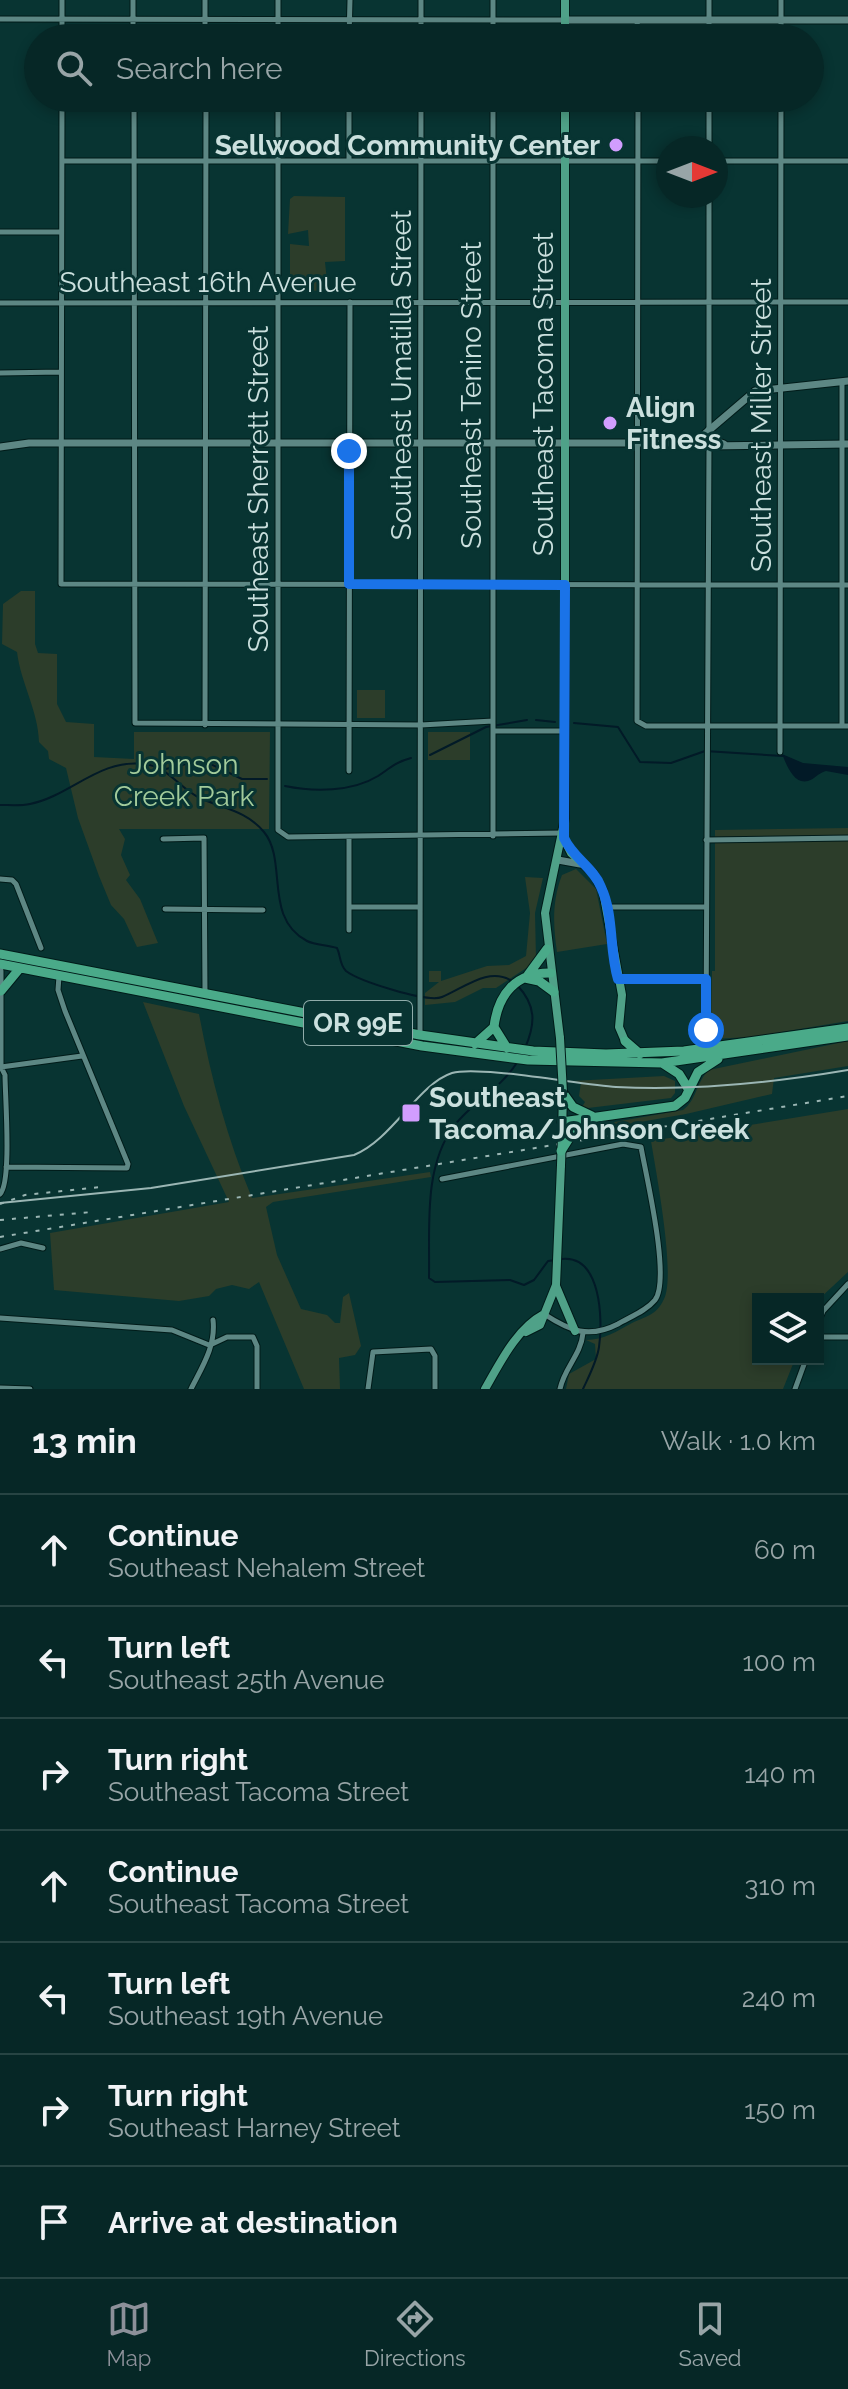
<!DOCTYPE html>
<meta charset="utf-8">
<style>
:root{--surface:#062726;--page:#143332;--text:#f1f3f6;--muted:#98a5a7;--line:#274443;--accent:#8c9099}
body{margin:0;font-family:Raleway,sans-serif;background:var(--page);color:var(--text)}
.controls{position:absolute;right:24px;bottom:24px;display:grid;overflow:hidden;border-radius:0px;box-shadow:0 4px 12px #0003}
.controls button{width:72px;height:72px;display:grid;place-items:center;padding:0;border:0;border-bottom:2px solid var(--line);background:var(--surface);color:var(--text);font:40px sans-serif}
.compass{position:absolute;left:656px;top:136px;width:72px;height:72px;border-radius:50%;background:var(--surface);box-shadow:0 4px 12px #0003;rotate:90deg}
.stop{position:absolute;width:24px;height:24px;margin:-18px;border:6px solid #1a73e8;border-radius:50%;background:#fff}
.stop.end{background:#1a73e8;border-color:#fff;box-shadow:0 2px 8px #0008}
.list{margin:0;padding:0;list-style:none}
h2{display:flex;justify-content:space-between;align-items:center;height:104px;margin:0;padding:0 32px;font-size:34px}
h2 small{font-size:26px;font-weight:400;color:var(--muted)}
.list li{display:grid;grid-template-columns:52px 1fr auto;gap:24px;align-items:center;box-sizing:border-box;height:112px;padding:0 32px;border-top:2px solid var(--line)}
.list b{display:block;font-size:30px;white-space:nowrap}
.list p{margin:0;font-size:26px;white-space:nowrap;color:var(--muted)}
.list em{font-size:26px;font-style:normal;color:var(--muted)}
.icon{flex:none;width:44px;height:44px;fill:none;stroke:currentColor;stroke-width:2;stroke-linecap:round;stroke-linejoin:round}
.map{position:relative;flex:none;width:848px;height:1389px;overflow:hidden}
.search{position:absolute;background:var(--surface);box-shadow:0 4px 12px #0003;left:24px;right:24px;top:24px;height:88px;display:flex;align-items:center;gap:20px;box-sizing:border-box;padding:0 28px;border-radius:44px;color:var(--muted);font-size:30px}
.sheet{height:888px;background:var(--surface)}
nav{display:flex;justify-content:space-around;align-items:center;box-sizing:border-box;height:112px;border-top:2px solid var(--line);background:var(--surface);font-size:22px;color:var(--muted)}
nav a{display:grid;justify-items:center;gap:4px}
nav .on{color:var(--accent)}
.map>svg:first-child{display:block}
</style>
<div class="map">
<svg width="848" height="1389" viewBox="0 0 848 1389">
<rect width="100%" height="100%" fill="#083432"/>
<!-- green -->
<path fill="#2c3d2a" d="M294,196L345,197V261L325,262L328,291L294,290L290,286V244L309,246L308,230L288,234L290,199Z
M21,591H35V644L38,653L57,654V704L66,722L94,724V757L134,759V732H270L269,829H119L125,839L121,855L130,875L126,880L140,899L158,943L137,947L124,919L111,905L99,876L78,818L66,768L49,759L48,751L39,742C38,710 21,684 17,652L2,644L3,604Z
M357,690H385V718H357Z
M428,732H470V760H428Z
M848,828V1021L752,1037L711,1039L712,971H715V830Z
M576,869L596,889L607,944L557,952C553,925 552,901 562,875Z
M525,877L543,878L535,913L536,958L531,965L496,988H483L455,1002L425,1005V993L439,982H429V971H441V981L487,966L509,965L526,956L530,913Z
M143,1002L199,1014C211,1078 227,1138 252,1198L430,1172L431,1177L273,1202L266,1207L277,1255L301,1309L327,1315L335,1323H340L343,1297L349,1293L361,1346L355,1355L339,1358L340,1389H304L259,1282L249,1289L232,1285L216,1289L209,1296L179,1301L54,1290L50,1233L229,1202L184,1106Z
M848,1041V1066L774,1078L772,1094L686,1114L577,1133L586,1127L683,1110C697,1100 696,1082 709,1070Z
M664,1076L675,1081V1093L671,1098L588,1108L582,1107L585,1102L579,1096L581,1082L572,1081Z
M848,1109V1272L818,1300L758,1299V1359H795L783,1389H566L569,1374L596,1359L595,1344L586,1340C604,1340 617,1331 632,1323C646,1316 656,1316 664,1299C676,1276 656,1172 651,1141Z"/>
<!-- water -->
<path fill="#021a27" d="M782,754L803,763L848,767V775L826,771C818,773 815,779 808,781C793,785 786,763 782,754Z"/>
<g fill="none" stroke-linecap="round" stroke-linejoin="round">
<!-- stream -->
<path stroke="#021a27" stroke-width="2" d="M536,720L555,722
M574,723L618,727L640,762L671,763L705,751L783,756
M430,755L486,727L527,720
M162,770L202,760L242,779H267
M285,786C314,792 352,792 378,776C390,768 396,762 411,758
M0,805C10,805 21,806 30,804C70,796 100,758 144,764C168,766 180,789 200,798C222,808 247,811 264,832C288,861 263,918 307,941C315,945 328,945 337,948C341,956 339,964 346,971C359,981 427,1003 442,997C464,988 489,966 512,981
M517,985C536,1005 536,1023 525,1048
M516,1064C500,1089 472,1102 454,1126C423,1167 430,1229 429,1278L435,1282L510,1280L524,1285L534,1280L548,1261L556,1260
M562,1259C601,1255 603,1319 599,1347C597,1361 589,1376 583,1389"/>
<defs>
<path id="minor" d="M62,0V38
M133,0V38
M205,0V38
M278,0V38
M493,0V38
M0,19L564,20
M637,20L638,38
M349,38L350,0
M421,38V0
M709,38V0
M781,38V0
M62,98L61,584L848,585
M134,98L135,723L421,725L493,721
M278,98V830L288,837L563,833
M638,98L637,721L646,726H848
M709,148V98
M62,161H668
M349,161V98
M716,161H848
M0,232H61
M0,303L848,302
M0,373L61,372
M709,430V196
M205,725L206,98
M842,726V382
M493,731H565
M780,752L781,98
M349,771L350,302
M493,836V98
M163,839L204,838L205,992
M706,840L848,838
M0,879L12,880L16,884L41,948
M349,907H419
M607,907H706
M165,909L263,910
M349,930V837
M619,979H706
M420,1034L421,98
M706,1034L709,446
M6,1167L127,1168L128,1164L65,1011L58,990L59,976
M442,1179L623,1144L641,1147C646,1176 671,1279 655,1300C646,1311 630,1317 618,1324C589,1339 570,1331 544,1314
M0,1194C12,1182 5,1096 5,1075L1,1067L82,1056
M0,1249L21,1243L43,1248
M0,1318L172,1330L209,1345
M818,1323L823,1311L848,1284
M818,1337H848
M210,1345L227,1337H253L257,1346V1389
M0,1388L30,1389
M191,1389C202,1367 216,1346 213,1320
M368,1389L373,1352L431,1349L435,1356V1389
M560,1389C564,1368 581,1355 583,1333
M795,1389L806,1359"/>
<path id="tertiary" d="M565,20H848
M709,430L713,440L724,444
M700,438L709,446L848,444
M558,860L580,864
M0,971V1067"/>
<path id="secondary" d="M0,447L29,443H684L700,438L755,391L848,381"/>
<path id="primary" d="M565,0V38
M564,839L571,853L593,873L603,891L622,995L619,1027L625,1041
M560,1038L545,913L565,818V98
M562,1134L563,1093
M556,1286L575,1331
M526,1332L540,1325L556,1285L561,1165
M485,1389C500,1363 516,1329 544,1314"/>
<path id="trunk" d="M0,954L420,1035L533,1051L606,1054L684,1051L848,1028
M0,964L422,1046L528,1060L662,1063L848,1036
M528,975L547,949
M525,978L539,981L554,992
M1,991L20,968
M625,1041L640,1054
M475,1044L494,1027
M507,1048L494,1027C498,994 516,972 551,973
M662,1063L679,1074L689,1090
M563,1093L573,1107L592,1116
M562,1122L675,1106L685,1098L698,1072L718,1059"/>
</defs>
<!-- minor casing -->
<use href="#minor" stroke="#001b19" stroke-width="7"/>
<!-- tertiary casing -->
<use href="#tertiary" stroke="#001b19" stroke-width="9"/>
<!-- secondary casing -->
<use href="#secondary" stroke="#001b19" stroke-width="9"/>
<!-- primary casing -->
<use href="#primary" stroke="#001b19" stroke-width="10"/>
<!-- trunk casing -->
<use href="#trunk" stroke="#001b19" stroke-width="11"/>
<!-- minor -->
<use href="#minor" stroke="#5d8784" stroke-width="5"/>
<!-- tertiary -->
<use href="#tertiary" stroke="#5d8784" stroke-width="7"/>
<!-- secondary -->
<use href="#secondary" stroke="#5d8784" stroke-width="7"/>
<!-- primary -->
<use href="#primary" stroke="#4fa188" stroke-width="8"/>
<!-- trunk -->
<use href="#trunk" stroke="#4aaa89" stroke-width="9"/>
<!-- tram -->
<path stroke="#9bb6b4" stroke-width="2" d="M0,1203L151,1188L354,1155C392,1140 418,1084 452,1073C478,1065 581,1085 616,1087C694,1091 771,1083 848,1070"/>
<!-- rail -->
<path stroke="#9bb6b4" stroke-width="2" stroke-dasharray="4 8" stroke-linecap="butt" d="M0,1204L25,1195L101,1187
M0,1220L92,1212
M0,1237L848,1096"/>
<defs>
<path id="primary-bridge" d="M560,1038L563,1093
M561,1165L562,1134"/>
<path id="trunk-bridge" d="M561,1151L573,1132"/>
</defs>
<!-- primary-bridge casing -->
<use href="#primary-bridge" stroke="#001b19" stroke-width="10" stroke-linecap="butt"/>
<!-- trunk-bridge casing -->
<use href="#trunk-bridge" stroke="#001b19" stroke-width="11" stroke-linecap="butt"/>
<!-- primary-bridge -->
<use href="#primary-bridge" stroke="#4fa188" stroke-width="8"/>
<!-- trunk-bridge -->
<use href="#trunk-bridge" stroke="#4aaa89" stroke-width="9"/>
</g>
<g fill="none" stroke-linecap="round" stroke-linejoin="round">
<!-- route -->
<path stroke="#1a73e8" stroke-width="10" d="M349,451V584L565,585L564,838C573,858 593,867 601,887C614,915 609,949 618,979H706V1030"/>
</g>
<!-- markers -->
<g fill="#d19dfe" stroke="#083432" stroke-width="3">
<circle cx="616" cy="145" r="8"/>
<circle cx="610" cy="423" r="8"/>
<rect x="401" y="1103" width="20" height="20" rx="4"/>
</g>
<g text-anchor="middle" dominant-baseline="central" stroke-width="6" stroke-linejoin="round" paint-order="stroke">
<!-- shield labels -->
<rect fill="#083432" stroke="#90acaa" stroke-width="2" x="304" y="1001" width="108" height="44" rx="6"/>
<g font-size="26" font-weight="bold" fill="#cbe0de">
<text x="358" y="1023">OR 99E</text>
</g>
<!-- poi labels -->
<g font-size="28" font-weight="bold" fill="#cbe0de" stroke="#083432" text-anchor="start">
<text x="600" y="145" text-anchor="end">Sellwood Community Center</text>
<text x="626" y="407">Align<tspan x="626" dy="32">Fitness</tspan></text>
<text x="429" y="1097">Southeast<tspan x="429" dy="32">Tacoma/Johnson Creek</tspan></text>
</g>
<!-- street labels -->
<g font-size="28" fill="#cbe0de" stroke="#083432">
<text x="208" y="282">Southeast 16th Avenue</text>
<text transform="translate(401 375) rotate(-90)">Southeast Umatilla Street</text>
<text transform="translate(543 394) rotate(-90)">Southeast Tacoma Street</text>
<text transform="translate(471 395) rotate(-90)">Southeast Tenino Street</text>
<text transform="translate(761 425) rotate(-90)">Southeast Miller Street</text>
<text transform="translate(258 489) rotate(-90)">Southeast Sherrett Street</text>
</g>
<!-- park labels -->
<g font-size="28" fill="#a2cb9b" stroke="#083432">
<text x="184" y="764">Johnson<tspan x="184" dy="32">Creek Park</tspan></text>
</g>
</g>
</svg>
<div class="controls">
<button><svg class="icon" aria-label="layers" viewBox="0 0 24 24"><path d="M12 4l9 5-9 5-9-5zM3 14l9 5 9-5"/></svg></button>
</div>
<svg class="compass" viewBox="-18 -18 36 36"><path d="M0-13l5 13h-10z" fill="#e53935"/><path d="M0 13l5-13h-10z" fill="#98a5a7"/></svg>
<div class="stop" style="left:706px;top:1030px"></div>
<div class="stop end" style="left:349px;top:451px"></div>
<div class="search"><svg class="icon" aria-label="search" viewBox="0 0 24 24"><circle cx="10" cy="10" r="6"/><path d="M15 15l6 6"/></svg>Search here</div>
</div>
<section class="sheet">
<h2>13 min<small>Walk · 1.0 km</small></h2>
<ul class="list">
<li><svg class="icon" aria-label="ahead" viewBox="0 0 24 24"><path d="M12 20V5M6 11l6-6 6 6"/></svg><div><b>Continue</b><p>Southeast Nehalem Street</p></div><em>60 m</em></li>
<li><svg class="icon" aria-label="left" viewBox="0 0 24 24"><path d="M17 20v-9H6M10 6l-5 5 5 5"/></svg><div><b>Turn left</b><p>Southeast 25th Avenue</p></div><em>100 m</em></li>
<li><svg class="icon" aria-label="right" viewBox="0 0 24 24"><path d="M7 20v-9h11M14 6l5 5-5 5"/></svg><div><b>Turn right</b><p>Southeast Tacoma Street</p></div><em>140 m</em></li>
<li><svg class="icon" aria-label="ahead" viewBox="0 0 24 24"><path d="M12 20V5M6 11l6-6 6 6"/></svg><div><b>Continue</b><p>Southeast Tacoma Street</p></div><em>310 m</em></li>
<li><svg class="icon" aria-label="left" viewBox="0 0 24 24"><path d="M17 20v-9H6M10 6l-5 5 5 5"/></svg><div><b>Turn left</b><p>Southeast 19th Avenue</p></div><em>240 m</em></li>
<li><svg class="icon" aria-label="right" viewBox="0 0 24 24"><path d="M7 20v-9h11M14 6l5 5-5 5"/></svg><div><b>Turn right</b><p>Southeast Harney Street</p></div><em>150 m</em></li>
<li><svg class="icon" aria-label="arrive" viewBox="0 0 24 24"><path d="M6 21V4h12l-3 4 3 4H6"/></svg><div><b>Arrive at destination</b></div></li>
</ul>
</section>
<nav>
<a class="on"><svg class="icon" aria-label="map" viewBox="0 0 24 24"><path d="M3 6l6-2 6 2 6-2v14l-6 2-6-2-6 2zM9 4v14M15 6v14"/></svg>Map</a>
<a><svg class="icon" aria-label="directions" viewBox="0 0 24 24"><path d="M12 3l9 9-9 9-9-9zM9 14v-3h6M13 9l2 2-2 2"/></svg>Directions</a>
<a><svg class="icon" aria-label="saved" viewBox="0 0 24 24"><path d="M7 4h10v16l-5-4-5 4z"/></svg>Saved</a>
</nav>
